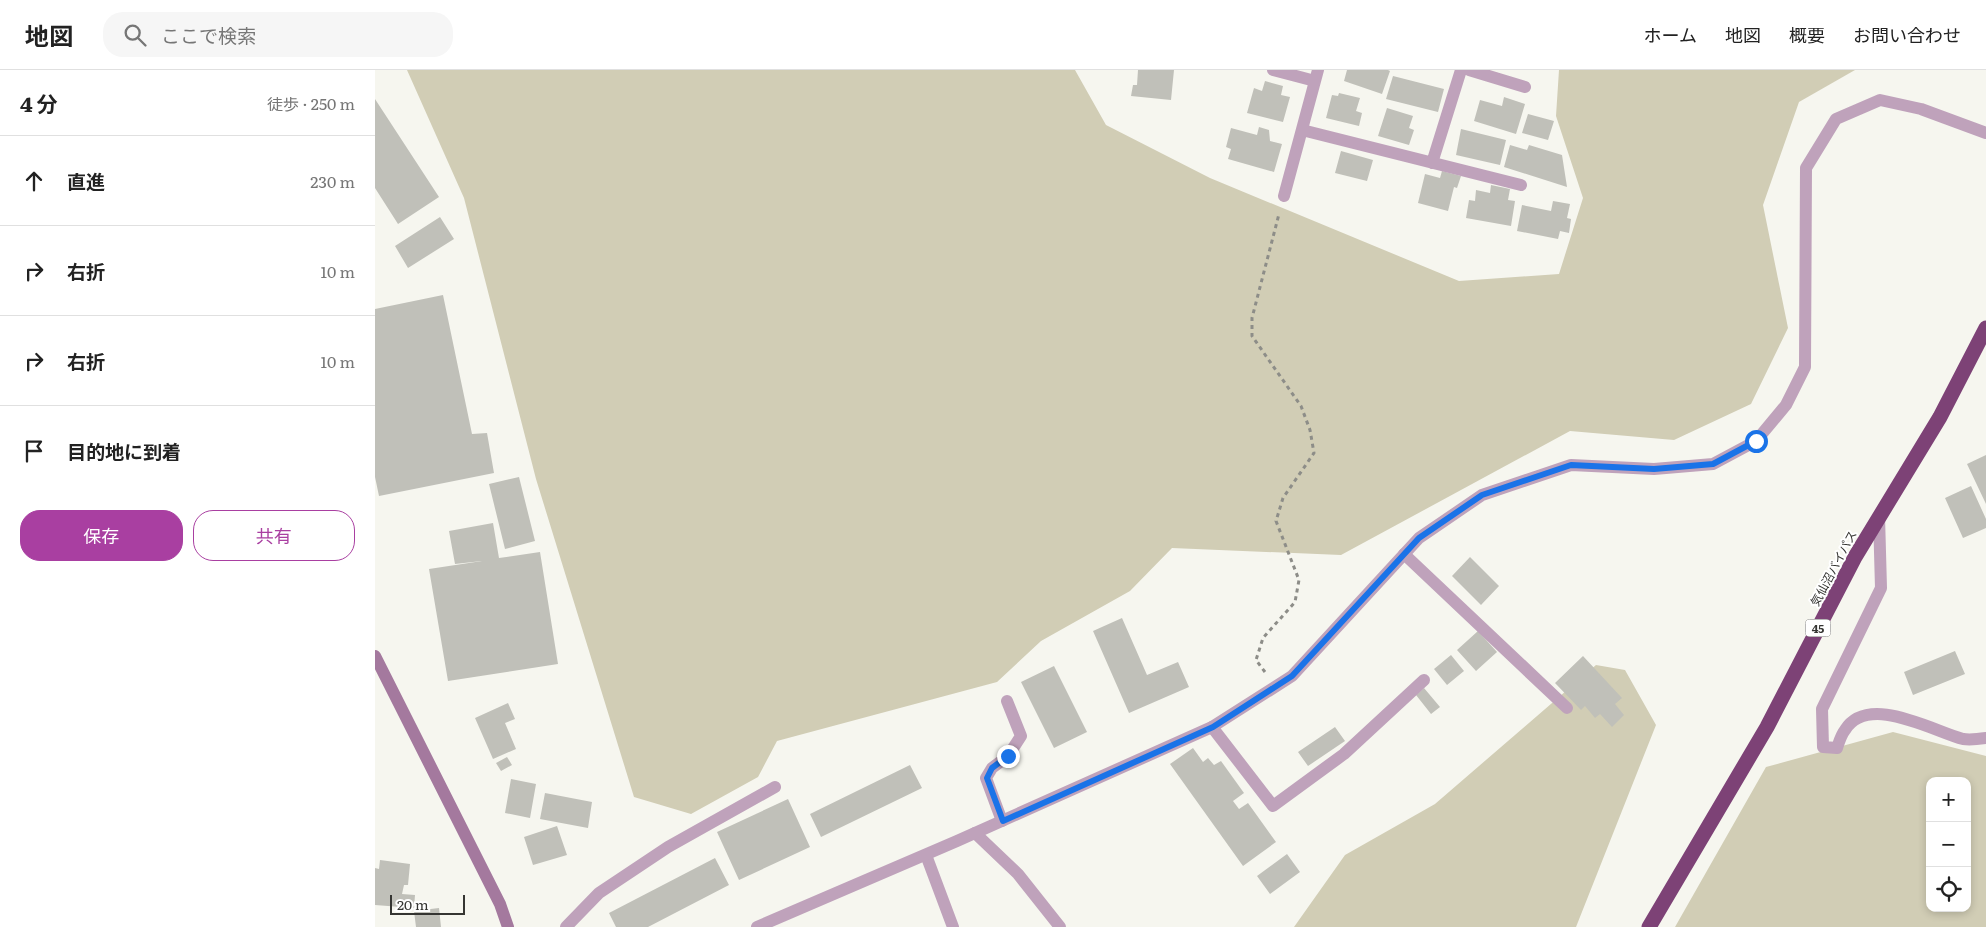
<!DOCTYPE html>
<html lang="ja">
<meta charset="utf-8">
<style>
:root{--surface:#fff;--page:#f6f6f6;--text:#222;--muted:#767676;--line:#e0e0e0;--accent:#a93fa1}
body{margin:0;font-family:Literata,"Noto Sans JP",serif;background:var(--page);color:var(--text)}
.controls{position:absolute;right:15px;bottom:15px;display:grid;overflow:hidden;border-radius:10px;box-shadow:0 2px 8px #0003}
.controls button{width:45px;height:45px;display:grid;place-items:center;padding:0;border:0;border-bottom:1px solid var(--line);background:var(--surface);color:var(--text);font:25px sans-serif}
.scale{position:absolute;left:15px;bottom:12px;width:75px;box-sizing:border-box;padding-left:5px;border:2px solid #353532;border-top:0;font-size:14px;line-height:18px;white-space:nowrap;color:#353532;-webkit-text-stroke:4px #fff;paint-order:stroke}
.stop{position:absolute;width:15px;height:15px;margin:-11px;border:4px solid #1a73e8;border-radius:50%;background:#fff}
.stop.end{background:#1a73e8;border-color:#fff;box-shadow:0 1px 5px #0008}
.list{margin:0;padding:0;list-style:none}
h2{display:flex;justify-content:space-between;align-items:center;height:65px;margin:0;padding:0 20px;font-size:21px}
h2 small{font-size:16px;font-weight:400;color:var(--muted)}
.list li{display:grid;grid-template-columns:32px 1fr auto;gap:15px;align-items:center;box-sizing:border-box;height:90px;padding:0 20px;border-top:1px solid var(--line)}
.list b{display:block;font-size:19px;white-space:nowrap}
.list em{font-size:16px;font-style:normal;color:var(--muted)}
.actions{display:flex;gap:10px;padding:15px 20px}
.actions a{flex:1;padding:11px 0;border:1px solid var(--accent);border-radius:20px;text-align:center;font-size:18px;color:var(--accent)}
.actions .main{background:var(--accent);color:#fff}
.icon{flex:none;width:28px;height:28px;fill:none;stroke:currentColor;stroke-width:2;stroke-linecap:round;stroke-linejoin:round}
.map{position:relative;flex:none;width:1611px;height:857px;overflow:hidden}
header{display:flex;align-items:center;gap:30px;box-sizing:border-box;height:70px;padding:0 25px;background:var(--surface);border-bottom:1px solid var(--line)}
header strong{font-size:24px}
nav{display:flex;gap:28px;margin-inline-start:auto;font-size:18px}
.search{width:350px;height:45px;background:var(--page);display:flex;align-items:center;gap:12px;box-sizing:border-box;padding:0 18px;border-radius:20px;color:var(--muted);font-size:19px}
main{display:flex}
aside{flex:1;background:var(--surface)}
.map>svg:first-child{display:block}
</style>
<header>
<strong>地図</strong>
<div class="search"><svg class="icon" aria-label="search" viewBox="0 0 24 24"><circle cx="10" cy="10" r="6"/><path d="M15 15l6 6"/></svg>ここで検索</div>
<nav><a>ホーム</a><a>地図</a><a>概要</a><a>お問い合わせ</a></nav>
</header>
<main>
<aside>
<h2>4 分<small>徒歩 · 250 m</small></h2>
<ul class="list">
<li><svg class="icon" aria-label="ahead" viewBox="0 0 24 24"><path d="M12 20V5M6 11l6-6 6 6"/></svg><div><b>直進</b></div><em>230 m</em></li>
<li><svg class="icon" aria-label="right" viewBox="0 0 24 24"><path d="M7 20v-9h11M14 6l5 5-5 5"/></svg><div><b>右折</b></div><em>10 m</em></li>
<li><svg class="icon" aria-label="right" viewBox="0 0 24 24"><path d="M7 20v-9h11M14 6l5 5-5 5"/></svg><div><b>右折</b></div><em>10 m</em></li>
<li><svg class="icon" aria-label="arrive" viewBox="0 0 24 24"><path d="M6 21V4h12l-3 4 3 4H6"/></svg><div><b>目的地に到着</b></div></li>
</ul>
<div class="actions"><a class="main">保存</a><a>共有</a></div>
</aside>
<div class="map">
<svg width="1611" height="857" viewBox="0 0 1611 857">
<rect width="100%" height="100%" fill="#f6f6ef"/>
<!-- green -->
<path fill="#d1cdb5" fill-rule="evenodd" d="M32,0H700L731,55L835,108L1084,211L1184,204L1208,128L1181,46L1184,0H1480L1424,32L1388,135L1413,258L1376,334L1299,370L1195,361L966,485L797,478L755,521L666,571L622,612L402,671L383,707L316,744L259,727L161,409L89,128Z
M1221,595L1250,600L1281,655L1201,857H919L970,785L1060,734Z
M1518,662L1611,686V857H1300L1391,697ZM1555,711H1592V838H1555Z"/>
<!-- building -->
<path fill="#c0c0b9" d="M763,0H799L796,30L756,26L758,15H762Z
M972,0H1013L1015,1L1007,24L969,11Z
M1018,6L1069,19L1063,42L1011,29Z
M890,11L908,16L906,25L915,27L908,52L872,43L879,18L887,21Z
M964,23L985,28L981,41L987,43L984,56L951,48L957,25L963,26Z
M1129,27L1150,34L1141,64L1099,51L1105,30L1127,36Z
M0,29L64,127L23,154L0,118Z
M1012,38L1038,46L1034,58L1039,60L1034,75L1003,66Z
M1153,44L1179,51L1173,70L1147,63Z
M884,57L894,60L895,71L907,74L899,102L853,89L856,79L851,77L856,58L882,65Z
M1086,59L1131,70L1125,95L1081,85Z
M1135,75L1152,80L1154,75L1187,85L1192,117L1129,97Z
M966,81L998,90L992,111L960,103Z
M1067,101L1086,106L1082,118L1079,117L1073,141L1043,133L1050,104L1065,108Z
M1116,115L1135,119L1133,130L1140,131L1136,156L1091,148L1094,130L1100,131L1101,120L1115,123Z
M1178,131L1195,134L1192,148L1196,149L1194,163L1185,161L1183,169L1142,161L1147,135L1176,141Z
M65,147L79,169L33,198L20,176Z
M68,225L97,364L112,363L119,403L4,426L0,407V239Z
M1611,385V434L1592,394Z
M144,407L160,471L130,479L114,414Z
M1596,416L1611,449V458L1588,468L1570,428Z
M118,453L124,488L165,482L183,594L73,611L54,499L107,491L80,494L74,461Z
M1095,487L1124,516L1106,535L1077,506Z
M747,548L772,605L803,592L814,617L754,643L718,561Z
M1103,561L1122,582L1101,601L1082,580Z
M1580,581L1590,604L1538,625L1529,602Z
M1076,585L1089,601L1072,615L1059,599Z
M1208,586L1247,628L1240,634L1249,645L1237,657L1225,644L1220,648L1210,636L1206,640L1180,613Z
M679,596L712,662L679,678L646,612Z
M1049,618L1065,637L1056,644L1041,625Z
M133,633L140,649L130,653L141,679L118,689L100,648Z
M960,657L970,671L933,696L923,682Z
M818,678L828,692L833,688L839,695L846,691L869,723L858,731L864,739L873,733L901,772L868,796L795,694Z
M132,687L137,695L126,701L121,693Z
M535,695L547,718L446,767L435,744Z
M136,709L161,714L155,748L130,743Z
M170,723L217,732L213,758L165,749Z
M413,729L435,777L364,810L342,762Z
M182,756L192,785L158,795L149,767Z
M912,784L925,802L895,824L882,806Z
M340,788L354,815L273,857H241L234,843Z
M5,790L35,794L33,815H29L27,824L40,825L39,838L0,835V798L4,799Z
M64,838L66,857H41L39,841Z"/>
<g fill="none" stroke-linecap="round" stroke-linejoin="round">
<!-- path -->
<path stroke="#8d8d88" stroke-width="3" stroke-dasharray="4 4" stroke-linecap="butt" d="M890,602L881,590L888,568L920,532L924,510L901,451L908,428L939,383L935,360L926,336L877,266V248L904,144"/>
<!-- lane -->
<path stroke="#bfa2bb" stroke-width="12" d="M1029,484L1192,638
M837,657L898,736L969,684L1049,610
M627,751L611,708L617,698L633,686L646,666L632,631
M600,763L643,804L685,857
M551,785L578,857
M191,857L224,823L293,777L400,717"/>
<!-- street -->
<path stroke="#bfa2bb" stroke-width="12" d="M898,0L940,11
M1094,0L1150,17
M927,60L1146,115
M1057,93L1086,0
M909,126L943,0
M1504,446L1506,518L1447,639L1448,677L1462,678C1464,672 1466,665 1470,660C1493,623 1558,661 1588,669C1595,670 1604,669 1611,668
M382,857L582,771L837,657L917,606L1044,468L1107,425L1196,395L1279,399L1338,394L1381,371L1411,335L1430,297L1431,98L1461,49L1505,30L1546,39L1611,63"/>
<!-- secondary -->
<path stroke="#a4799e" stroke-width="12" d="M0,586L125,834L133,857"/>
<!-- highway -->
<path stroke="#7d4276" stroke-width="15" d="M1274,857L1392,657L1480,487L1565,347L1611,258"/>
</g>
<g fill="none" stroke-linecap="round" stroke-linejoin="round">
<!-- route -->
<path stroke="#1a73e8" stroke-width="6" d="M633,686L617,698L612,708L628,751L838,657L917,606L1044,468L1107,425L1196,395L1279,399L1338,394L1381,371"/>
</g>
<g text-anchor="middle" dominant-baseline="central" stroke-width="4" stroke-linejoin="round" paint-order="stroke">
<!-- shield labels -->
<rect fill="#fff" stroke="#727270" stroke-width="1" x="1430.5" y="549.5" width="25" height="17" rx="4"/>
<g font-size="11" font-weight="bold" fill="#353532">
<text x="1443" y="558">45</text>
</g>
<!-- street labels -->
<g font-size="12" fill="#353532" stroke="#fff">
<text transform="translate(1458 498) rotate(-62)">気仙沼バイパス</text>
</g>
</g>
</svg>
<div class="controls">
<button>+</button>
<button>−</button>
<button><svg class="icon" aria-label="locate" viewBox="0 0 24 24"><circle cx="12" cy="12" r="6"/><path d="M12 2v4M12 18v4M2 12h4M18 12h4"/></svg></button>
</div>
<div class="scale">20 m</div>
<div class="stop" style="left:1381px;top:371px"></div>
<div class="stop end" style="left:633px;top:686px"></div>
</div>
</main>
